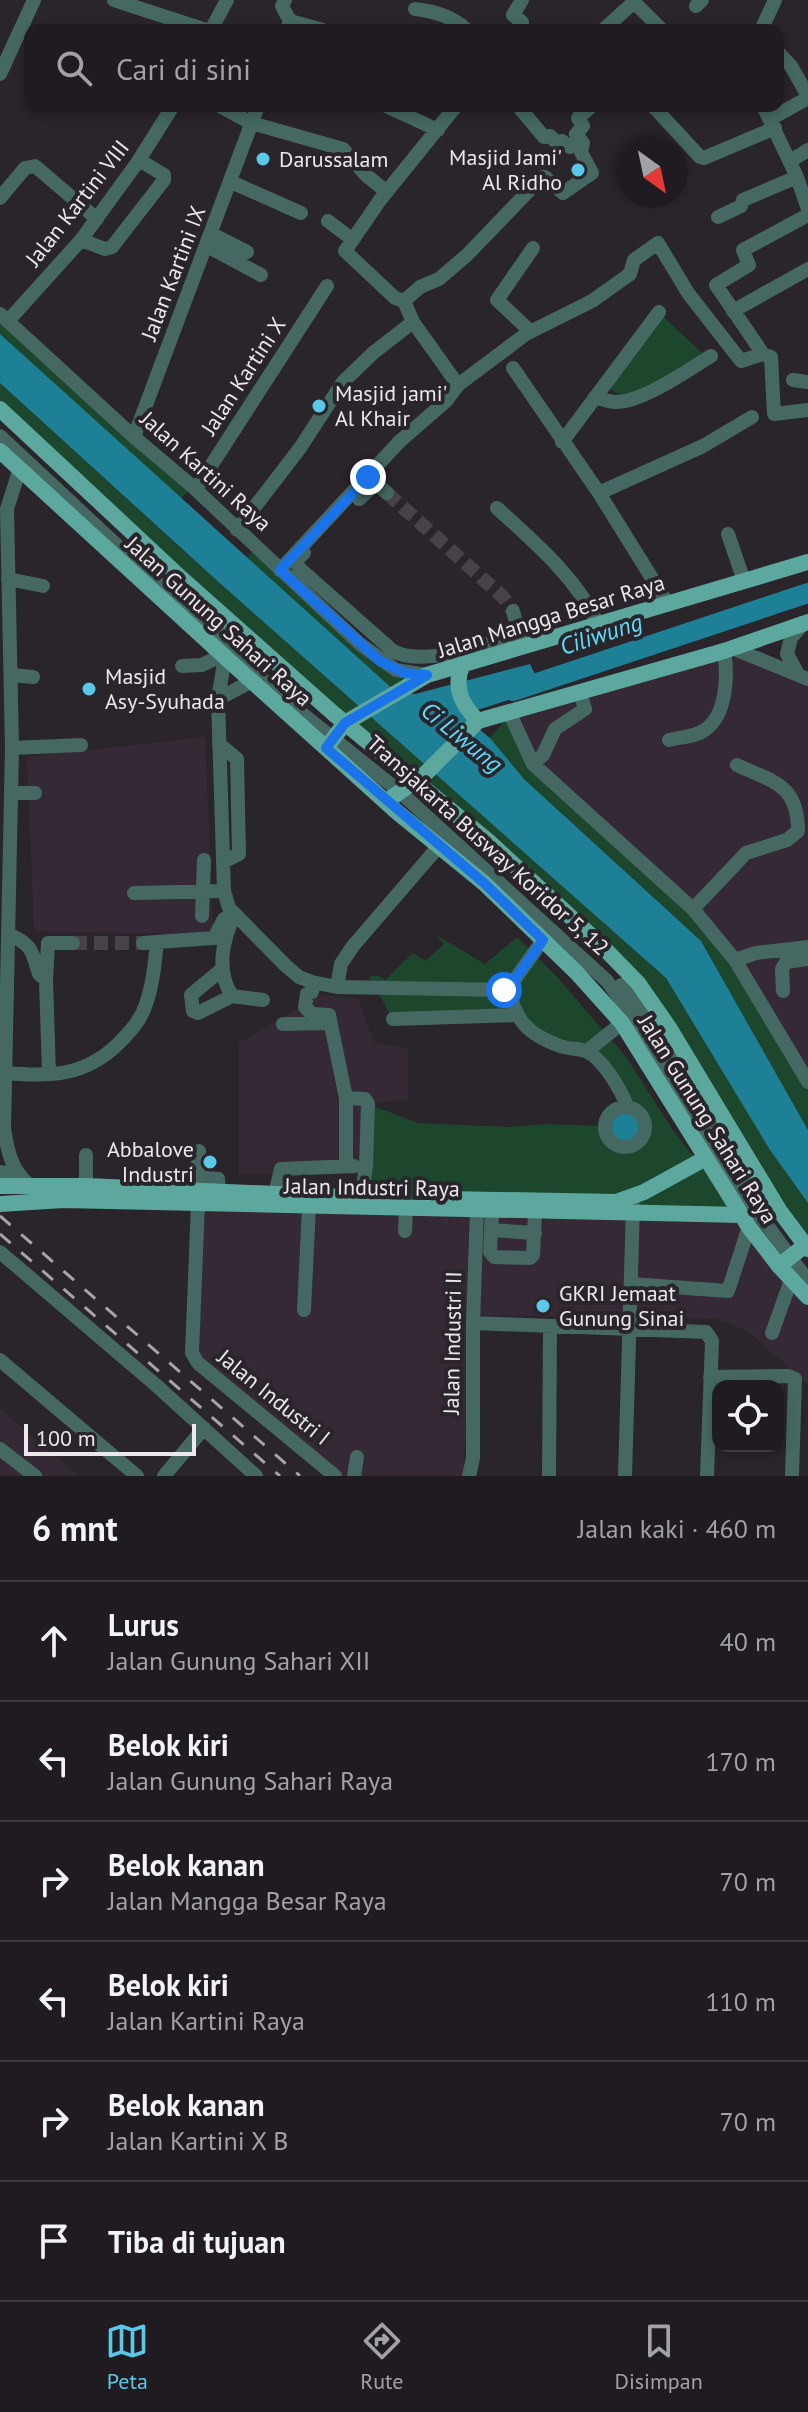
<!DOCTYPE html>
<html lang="id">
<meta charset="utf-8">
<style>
:root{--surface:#201b20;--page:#2d282d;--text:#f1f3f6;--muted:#a2a1a5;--line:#3d393e;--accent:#5bc8e7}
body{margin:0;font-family:"PT Sans",sans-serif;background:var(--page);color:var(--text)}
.controls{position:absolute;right:24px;bottom:24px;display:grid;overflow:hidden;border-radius:16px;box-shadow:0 4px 12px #0003}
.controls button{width:72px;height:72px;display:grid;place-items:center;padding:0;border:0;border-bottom:2px solid var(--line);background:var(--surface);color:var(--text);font:40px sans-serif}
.compass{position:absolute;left:616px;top:136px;width:72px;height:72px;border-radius:50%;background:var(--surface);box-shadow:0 4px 12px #0003;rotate:147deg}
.scale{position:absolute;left:24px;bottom:20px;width:172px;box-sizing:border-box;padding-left:8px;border:4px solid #ece8ec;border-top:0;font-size:22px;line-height:28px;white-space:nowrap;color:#ece8ec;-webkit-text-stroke:6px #2a242b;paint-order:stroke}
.stop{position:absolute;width:24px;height:24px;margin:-18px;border:6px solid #1a73e8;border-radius:50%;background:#fff}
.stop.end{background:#1a73e8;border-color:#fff;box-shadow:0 2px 8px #0008}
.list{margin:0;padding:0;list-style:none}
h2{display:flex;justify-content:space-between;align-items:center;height:104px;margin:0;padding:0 32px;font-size:34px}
h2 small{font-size:26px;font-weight:400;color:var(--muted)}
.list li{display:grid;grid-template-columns:52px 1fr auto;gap:24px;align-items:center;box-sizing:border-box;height:120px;padding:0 32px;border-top:2px solid var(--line)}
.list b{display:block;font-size:30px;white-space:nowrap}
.list p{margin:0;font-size:26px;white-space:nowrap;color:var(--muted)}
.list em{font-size:26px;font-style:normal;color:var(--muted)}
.icon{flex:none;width:44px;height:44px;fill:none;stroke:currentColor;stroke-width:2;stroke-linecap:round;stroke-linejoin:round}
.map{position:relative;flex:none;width:808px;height:1476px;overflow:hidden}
.search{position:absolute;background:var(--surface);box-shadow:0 4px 12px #0003;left:24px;right:24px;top:24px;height:88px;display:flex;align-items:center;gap:20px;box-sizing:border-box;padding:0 28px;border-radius:16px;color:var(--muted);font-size:30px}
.sheet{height:824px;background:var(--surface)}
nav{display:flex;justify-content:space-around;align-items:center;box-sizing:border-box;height:112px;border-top:2px solid var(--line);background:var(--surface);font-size:22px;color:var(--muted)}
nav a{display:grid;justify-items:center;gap:4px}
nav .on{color:var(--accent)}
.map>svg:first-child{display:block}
</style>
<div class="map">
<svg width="808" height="1476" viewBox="0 0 808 1476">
<rect width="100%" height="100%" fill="#2a242b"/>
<!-- built -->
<path fill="#342935" d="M732,648L808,681V1081L735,960L533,764L510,714Z
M205,737L214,935L34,931L27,757Z
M320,995L358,998L374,1042L408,1049V1099L368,1104L365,1174H239V1043Z
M198,1204L742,1215L808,1295V1385L749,1332L717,1319L470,1315L464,1476H337L198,1363Z
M0,1409L79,1476H0Z"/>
<!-- green -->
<path fill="#1d472d" d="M0,314L192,488L180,499L157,477L0,334Z
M662,315L705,356L653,387L623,398L606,386Z
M0,383L188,555L666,978L771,1151L808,1203V1243L638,983L0,410Z
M256,548L322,610L414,675L396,692L246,558Z
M510,714L533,764L693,909L808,1082V1130L701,941L524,779L490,738Z
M436,935L485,964L517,937L559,979L627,1058L674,1132L742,1215L615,1203L361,1198L368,1104L418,1123L510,1127L544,1124L605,1126L606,1134L643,1136L645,1119L627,1106L607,1070L520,1021L393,1019L369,977L377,975L385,980L413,953L426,961L444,944Z"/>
<!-- water -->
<path fill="#1e8096" d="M0,334L396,692L415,694L530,664L542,689L462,715L490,738L524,779L701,941L808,1130V1203L770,1150L666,978L214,578L0,383Z
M605 1127a20 20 0 1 1 40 0a20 20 0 1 1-40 0Z"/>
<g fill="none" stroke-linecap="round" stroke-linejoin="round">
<!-- river -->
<path stroke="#1e8096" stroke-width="20" d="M513,691L808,593"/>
<!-- minor-tunnel -->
<path stroke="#474148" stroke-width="14" stroke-dasharray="14 7" stroke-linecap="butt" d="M387,493L503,597L513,611
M73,943H143"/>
<!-- minor -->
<path stroke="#456862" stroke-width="14" d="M114,0L206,30
M285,0L282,6L290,21L287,29
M632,0L662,30
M696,6L702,0
M415,9C434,11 452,16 467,30
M290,21L323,30
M211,30L227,0
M517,30L522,22L513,15L522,0
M603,30L634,2
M761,30L775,0
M778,52L791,66L808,96
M0,74L34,0
M220,106L251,123L343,149L367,176L387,192
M386,106L438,130
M518,106L544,137L550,136L558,144L562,141L570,147L580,139
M653,106L700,157L704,158L775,128
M763,106L797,177L808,209
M770,119L808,98
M790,161L808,150
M231,182L301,213
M0,198L25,168L35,166L97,219
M718,217L741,206L743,200L797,177
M328,221L353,240
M212,234L247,252
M81,240L105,249L112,247L164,180V175L139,160
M207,246L261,275
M404,301L420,287L439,279L467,255L542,177H545L563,193L592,173L581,152L583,143L576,134L583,126L578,118L592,106
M404,301L395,298L345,251L380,200L456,106
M404,301L413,322L458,385
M733,311L808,269
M0,314L134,437L192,486L360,644L396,670L427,675
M8,321L81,240L137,163L173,106
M530,331L497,300L533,248
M763,354L716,285L749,265L743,250L808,215
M513,368L599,493L668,604
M793,380L808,382
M595,397C601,399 608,401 614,402C640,404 688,370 711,356
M0,436L214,636L295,708L400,792L607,981L653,1045L753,1206L808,1281
M134,437L258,106
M562,442L659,312
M20,468L7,509L12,748L4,1129C8,1153 11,1169 30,1186
M196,489L327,286
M599,493L703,446L752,417
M359,499L372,487L378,485L387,493
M497,508C535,543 576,577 598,624
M237,530L300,448L343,382L373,353L413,322
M728,534L744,581
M304,553L296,560L299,568L393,651C424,668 486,643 519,635
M280,570L399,442L446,401L458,385L526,334L592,301L630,274L634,260L658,243L688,293L741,361L763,354L771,357L774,414L808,410
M8,579L43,586
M513,611L521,642
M206,616L241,647
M732,648L808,679
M225,657L218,699L224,891L229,908L285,965L299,977L312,982L337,987L504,990L513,982L543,940
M182,666L202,665L222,655
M798,674L787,654L791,638L803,624
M12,675L33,677
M218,699L252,681
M510,714L533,764L693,909L735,960L808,1082
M669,740C681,737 696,737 706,729C727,714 728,674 724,651
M219,744L237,759L239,854L223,862
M12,748L81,745
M533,764L543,755L555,729L585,709L580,693
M11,793H35
M134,893L224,891
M693,909L746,853L787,840L798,831C798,784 773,782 737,765
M202,916L204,860
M10,935C33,945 32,952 39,974L46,980
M143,943L214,938L224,919
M735,960L756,953L808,947
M221,970L191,995L193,1011L198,1013L232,996C216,971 222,940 235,914
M314,983L312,992L307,994L305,1007L312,1014L329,1015L346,1098V1166
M621,985L654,1024L679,1060
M337,987L341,964L353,946L439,846
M508,988C516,1021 527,1034 560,1046C568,1049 578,1048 585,1051C602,1057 621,1090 627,1106
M783,991L782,969L786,962L808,959
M232,996L263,1000
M393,1019L516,1015
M283,1024L327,1023
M587,1051L622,1023
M7,1073C51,1077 85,1076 118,1044C130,1032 141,1020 146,1004C153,984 155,962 157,942
M49,1073L46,980L48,943H73
M346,1098L365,1099L368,1104L366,1166L361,1198
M605 1127a20 20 0 1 1 40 0a20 20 0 1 1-40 0Z
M719,1125L759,1198
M86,1155V1186
M0,1172L17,1174
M198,1177L218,1179L219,1192
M196,1192L199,1151
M275,1194L281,1169L354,1166
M198,1203L192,1353L198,1363L335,1476
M492,1211L490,1252L494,1257L530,1258L533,1255L535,1212
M491,1230L535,1233
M405,1231L406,1209
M0,1252L157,1386L256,1476
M631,1284L728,1291L749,1227
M304,1310L309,1207
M473,1323L706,1332L712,1341L707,1476
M772,1333L791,1280
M0,1360L137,1476
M710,1377L788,1376L795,1379L792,1476
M0,1449L35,1476
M164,1476L204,1428
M354,1476L357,1457
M469,1476L473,1458V1323L477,1211
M549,1476L550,1327
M625,1476L633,1205"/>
<!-- major -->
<path stroke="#5ca89e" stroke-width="16" d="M0,409L182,579L334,714L488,841L599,943L638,983L668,1026L779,1210L808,1249
M0,451L225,657L397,812L484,883L576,972L622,1023L749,1227L779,1266L808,1297
M462,666C453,688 462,705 478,721
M326,748L345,723L427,675L808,562
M387,801L425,774L478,721L724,651L808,622
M0,1186H86L347,1197
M446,1199L616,1202L644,1192L706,1158
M0,1204L63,1200L742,1215
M779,1266L808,1243"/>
<!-- rail -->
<path stroke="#a7a3a8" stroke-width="3" stroke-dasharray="14 14" stroke-linecap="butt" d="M0,1216L300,1476
M0,1234L280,1476"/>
</g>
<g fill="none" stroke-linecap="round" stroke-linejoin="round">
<!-- route -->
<path stroke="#1a73e8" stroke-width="10" d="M368,477L280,570L380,661L405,673L427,675L345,723L326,748L484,883L543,940L513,982L504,990"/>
</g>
<!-- markers -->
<g fill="#5bc8e7" stroke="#2a242b" stroke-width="3">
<circle cx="263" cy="159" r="8"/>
<circle cx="578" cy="170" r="8"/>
<circle cx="319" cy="406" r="8"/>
<circle cx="89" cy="689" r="8"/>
<circle cx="210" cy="1162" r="8"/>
<circle cx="543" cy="1306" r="8"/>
</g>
<g text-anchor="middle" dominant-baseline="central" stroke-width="8" stroke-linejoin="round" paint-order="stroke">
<!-- poi labels -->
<g font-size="22" fill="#ece8ec" stroke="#2a242b" text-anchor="start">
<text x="562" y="157" text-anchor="end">Masjid Jami'<tspan x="562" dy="25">Al Ridho</tspan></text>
<text x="279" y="159">Darussalam</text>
<text x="335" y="393">Masjid jami'<tspan x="335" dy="25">Al Khair</tspan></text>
<text x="105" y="676">Masjid<tspan x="105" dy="25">Asy-Syuhada</tspan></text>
<text x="194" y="1149" text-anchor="end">Abbalove<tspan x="194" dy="25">Industri</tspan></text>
<text x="559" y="1293">GKRI Jemaat<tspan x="559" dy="25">Gunung Sinai</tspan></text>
</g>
<!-- street labels -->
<g font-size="22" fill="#ece8ec" stroke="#2a242b">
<text transform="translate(77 203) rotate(-52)">Jalan Kartini VIII</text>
<text transform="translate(173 273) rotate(-69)">Jalan Kartini IX</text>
<text transform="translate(243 376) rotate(-57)">Jalan Kartini X</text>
<text transform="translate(206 471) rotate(42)">Jalan Kartini Raya</text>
<text transform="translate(551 616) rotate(-17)">Jalan Mangga Besar Raya</text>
<text transform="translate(219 621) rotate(42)">Jalan Gunung Sahari Raya</text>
<text transform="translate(488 845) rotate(42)">Transjakarta Busway Koridor 5, 12</text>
<text transform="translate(708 1119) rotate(58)">Jalan Gunung Sahari Raya</text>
<text transform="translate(372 1187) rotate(1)">Jalan Industri Raya</text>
<text transform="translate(452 1343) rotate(-89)">Jalan Industri II</text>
<text transform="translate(274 1397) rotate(39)">Jalan Industri I</text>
</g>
<!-- water labels -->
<g font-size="24" font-style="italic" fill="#5ddfff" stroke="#2a242b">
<text transform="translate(601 634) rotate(-18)">Ciliwung</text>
<text transform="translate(462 737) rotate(39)">Ci Liwung</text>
</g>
</g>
</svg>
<div class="controls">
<button><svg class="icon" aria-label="locate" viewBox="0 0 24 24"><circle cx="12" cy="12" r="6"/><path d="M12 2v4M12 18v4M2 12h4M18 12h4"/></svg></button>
</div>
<svg class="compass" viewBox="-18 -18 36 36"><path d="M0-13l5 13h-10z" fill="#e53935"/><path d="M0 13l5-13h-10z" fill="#a2a1a5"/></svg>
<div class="scale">100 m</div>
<div class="stop" style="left:504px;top:990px"></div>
<div class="stop end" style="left:368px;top:477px"></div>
<div class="search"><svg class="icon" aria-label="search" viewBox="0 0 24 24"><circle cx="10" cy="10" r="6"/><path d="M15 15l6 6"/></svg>Cari di sini</div>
</div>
<section class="sheet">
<h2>6 mnt<small>Jalan kaki · 460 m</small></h2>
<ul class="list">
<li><svg class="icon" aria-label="ahead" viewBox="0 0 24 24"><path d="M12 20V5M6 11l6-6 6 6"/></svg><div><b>Lurus</b><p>Jalan Gunung Sahari XII</p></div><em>40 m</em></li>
<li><svg class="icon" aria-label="left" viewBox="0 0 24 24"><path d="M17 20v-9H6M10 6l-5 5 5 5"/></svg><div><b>Belok kiri</b><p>Jalan Gunung Sahari Raya</p></div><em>170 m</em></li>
<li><svg class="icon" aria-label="right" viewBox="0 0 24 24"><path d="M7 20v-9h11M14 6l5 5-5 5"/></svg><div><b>Belok kanan</b><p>Jalan Mangga Besar Raya</p></div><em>70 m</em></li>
<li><svg class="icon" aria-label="left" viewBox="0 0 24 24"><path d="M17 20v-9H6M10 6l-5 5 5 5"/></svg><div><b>Belok kiri</b><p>Jalan Kartini Raya</p></div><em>110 m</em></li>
<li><svg class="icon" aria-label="right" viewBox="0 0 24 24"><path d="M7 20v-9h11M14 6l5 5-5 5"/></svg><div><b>Belok kanan</b><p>Jalan Kartini X B</p></div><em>70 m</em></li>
<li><svg class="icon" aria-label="arrive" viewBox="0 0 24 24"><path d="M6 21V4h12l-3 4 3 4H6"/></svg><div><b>Tiba di tujuan</b></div></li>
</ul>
</section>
<nav>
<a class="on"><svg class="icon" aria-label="map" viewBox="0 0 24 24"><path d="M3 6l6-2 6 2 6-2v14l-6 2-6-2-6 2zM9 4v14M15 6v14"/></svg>Peta</a>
<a><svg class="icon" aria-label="directions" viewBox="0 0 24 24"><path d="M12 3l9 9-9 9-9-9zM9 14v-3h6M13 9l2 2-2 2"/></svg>Rute</a>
<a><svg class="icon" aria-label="saved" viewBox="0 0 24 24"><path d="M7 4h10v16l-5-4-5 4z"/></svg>Disimpan</a>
</nav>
